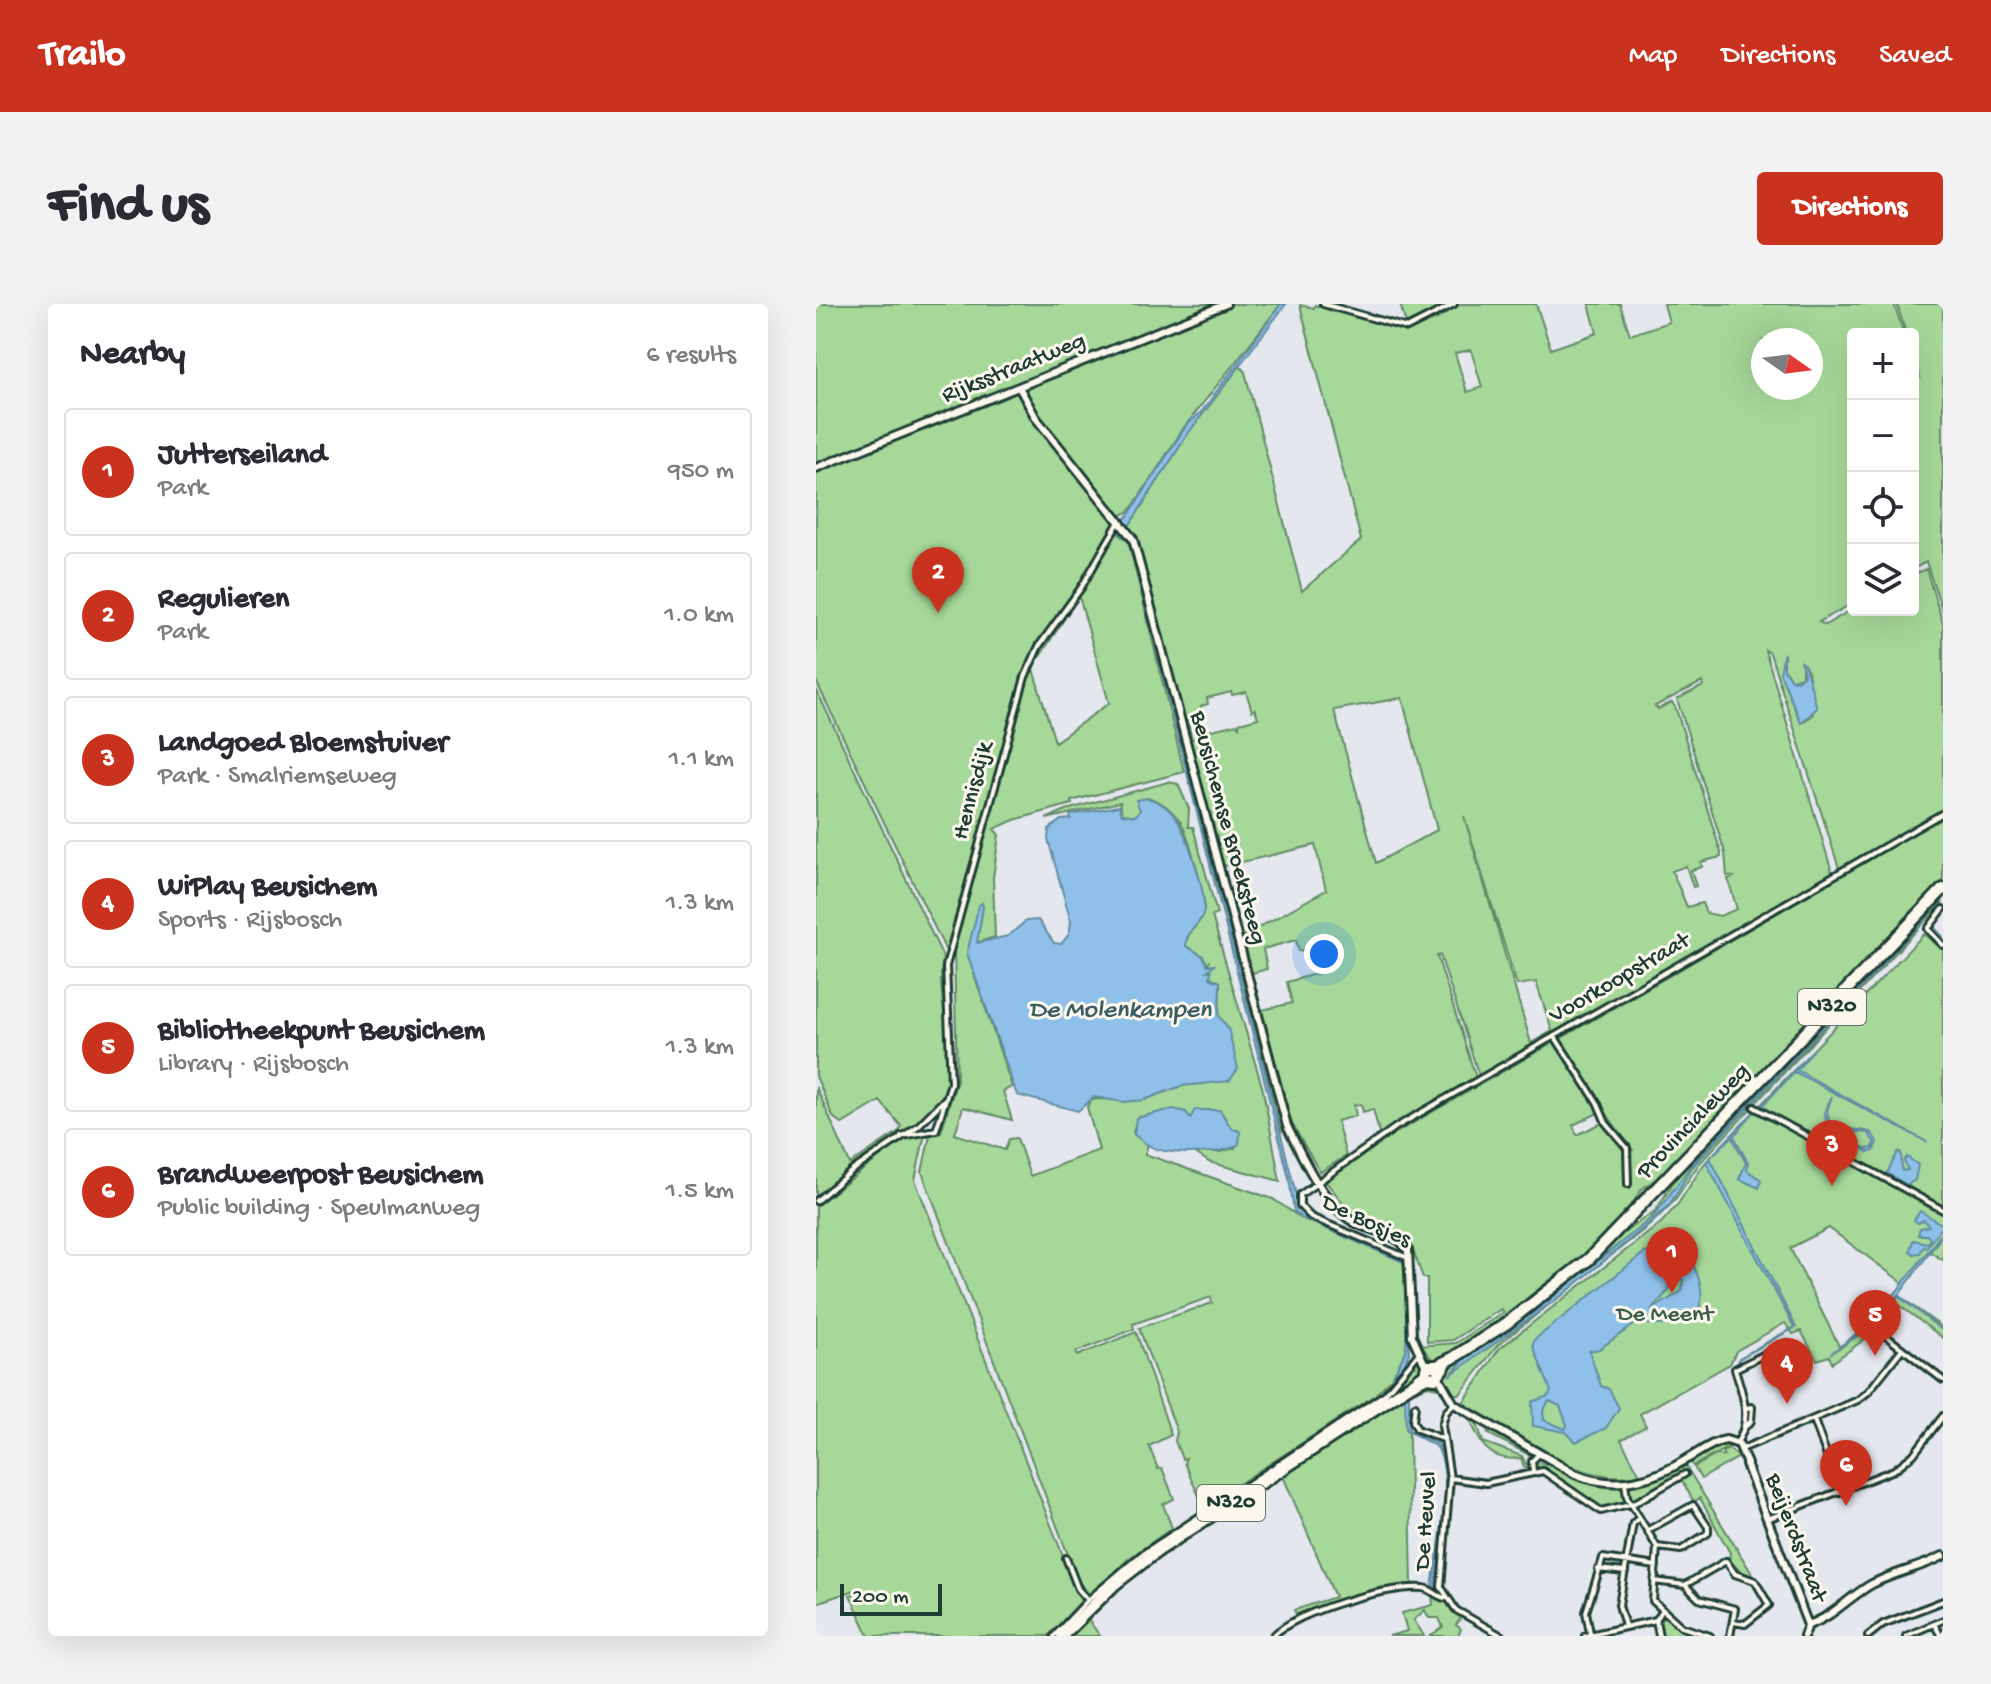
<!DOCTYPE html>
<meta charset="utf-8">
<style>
:root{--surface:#fff;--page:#f2f2f3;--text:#2b2b33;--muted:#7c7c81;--line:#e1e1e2;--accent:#c8321e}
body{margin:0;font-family:"Gochi Hand",sans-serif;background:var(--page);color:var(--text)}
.controls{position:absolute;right:24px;top:24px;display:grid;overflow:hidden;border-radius:8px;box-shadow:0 8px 32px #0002}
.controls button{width:72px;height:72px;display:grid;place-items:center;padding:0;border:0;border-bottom:2px solid var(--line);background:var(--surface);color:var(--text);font:40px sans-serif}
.compass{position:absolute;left:935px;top:24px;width:72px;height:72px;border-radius:50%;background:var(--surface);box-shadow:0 8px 32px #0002;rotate:104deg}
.scale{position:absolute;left:24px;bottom:20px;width:102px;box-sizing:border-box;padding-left:8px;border:4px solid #1f3d34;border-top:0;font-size:22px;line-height:28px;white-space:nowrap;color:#1f3d34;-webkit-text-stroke:6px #fbf7ec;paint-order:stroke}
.you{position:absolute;left:508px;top:650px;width:28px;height:28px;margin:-20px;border:6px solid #fff;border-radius:50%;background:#1a73e8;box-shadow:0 0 0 12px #1a73e833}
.badge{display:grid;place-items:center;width:52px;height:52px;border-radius:50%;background:var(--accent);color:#fff;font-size:26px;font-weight:700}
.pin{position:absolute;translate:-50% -66px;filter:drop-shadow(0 2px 4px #0008)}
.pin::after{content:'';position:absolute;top:42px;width:28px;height:24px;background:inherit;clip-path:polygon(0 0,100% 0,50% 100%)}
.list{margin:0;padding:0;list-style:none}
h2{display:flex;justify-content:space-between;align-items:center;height:104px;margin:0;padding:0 32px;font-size:34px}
h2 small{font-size:26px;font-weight:400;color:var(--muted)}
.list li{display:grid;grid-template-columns:52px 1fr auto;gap:24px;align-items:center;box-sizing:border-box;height:128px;margin:0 16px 16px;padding:0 16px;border:2px solid var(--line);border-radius:8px}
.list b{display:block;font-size:30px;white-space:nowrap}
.list p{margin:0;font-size:26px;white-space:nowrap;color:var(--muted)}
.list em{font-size:26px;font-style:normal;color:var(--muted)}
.icon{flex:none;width:44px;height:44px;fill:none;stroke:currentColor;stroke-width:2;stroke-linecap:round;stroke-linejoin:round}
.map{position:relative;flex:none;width:1127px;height:1332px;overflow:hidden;border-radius:8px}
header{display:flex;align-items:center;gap:48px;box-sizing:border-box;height:112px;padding:0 40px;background:var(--accent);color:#fff}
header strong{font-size:38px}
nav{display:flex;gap:44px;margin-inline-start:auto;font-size:28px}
.intro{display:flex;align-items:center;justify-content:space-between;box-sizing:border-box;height:192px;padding:0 48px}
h1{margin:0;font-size:56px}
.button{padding:20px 36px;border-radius:8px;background:var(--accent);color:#fff;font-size:28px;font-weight:700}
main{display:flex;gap:48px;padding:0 48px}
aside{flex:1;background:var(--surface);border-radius:8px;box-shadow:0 8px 32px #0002}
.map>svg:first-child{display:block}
</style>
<header>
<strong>Trailo</strong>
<nav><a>Map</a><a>Directions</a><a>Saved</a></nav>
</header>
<div class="intro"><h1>Find us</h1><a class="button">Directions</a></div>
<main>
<aside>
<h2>Nearby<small>6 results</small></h2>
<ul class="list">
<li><span class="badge">1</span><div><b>Jutterseiland</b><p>Park</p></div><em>950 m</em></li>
<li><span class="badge">2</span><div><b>Regulieren</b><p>Park</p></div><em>1.0 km</em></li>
<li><span class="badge">3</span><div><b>Landgoed Bloemstuiver</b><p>Park · Smalriemseweg</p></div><em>1.1 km</em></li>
<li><span class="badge">4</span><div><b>WiPlay Beusichem</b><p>Sports · Rijsbosch</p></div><em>1.3 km</em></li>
<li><span class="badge">5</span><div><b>Bibliotheekpunt Beusichem</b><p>Library · Rijsbosch</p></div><em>1.3 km</em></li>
<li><span class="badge">6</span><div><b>Brandweerpost Beusichem</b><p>Public building · Speulmanweg</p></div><em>1.5 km</em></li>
</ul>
</aside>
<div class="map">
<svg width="1127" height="1332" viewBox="0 0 1127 1332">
<rect width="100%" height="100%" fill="#e4e7ee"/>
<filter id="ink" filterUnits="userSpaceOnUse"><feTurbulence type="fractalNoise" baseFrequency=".0125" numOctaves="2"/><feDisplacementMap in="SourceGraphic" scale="16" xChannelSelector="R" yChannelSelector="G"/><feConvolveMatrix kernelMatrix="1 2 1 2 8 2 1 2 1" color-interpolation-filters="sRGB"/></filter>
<g filter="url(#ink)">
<!-- green -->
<path fill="#a6d899" stroke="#628a66" stroke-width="2" fill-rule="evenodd" d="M0,0H465L369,122L314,207L305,211L264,282L225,335L208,373L131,649L0,377Z
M584,0H631L590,20Z
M644,0H720L735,45L781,29L773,0H804L814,31L853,18L848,0H1078L1088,30H1037V299L1003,318L1009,321L1037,305L1097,306V271L1110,265L1127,320V508L1024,567L954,349L949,346L1017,571L664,775L624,651L621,652L661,777L564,832L557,805L547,808L545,800L538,801L540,812L521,817L530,852L504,868L476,820L446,706L476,699L471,678L517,665L514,652L498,655L495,644L483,647L480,636L447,645L451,665L436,669L427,632L510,586L499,541L409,562L404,558L322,239L313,222L373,128L424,62L429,68L486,287L545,236L484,1L498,4L499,1L590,27L621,15ZM947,36H995V84H947ZM655,46L666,83L651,88L639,49ZM967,351L968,365L975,376L986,373V361L992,367L997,411L985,419L966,374ZM886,378L887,382L861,395L909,549L911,572L917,573L912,575L921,605L904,612L890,609L886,599L871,603L856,567L870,562L877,583L880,582L875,566L886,563L885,558L905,553V549L860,405L856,398L842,405L839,402ZM415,388L416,391L430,388L436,407L439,405L442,414L423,419V423L420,420L388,428L389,432L376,435L371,415L382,412L385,402L392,400L391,394ZM586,394L621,526L560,559L518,406ZM648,512L701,681L720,678L736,727L715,739Z
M1081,0H1127V308L1110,258L1097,265V69L1104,73L1097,50V30H1090Z
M300,226L306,233L308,230L313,239L368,468L255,497L256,500L198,516L178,525L183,531L177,574L179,633L160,639L167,603L151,649L196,783L187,787L196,816L147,803L139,830L189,846L193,835L201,834L214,872L283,846L271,803L275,795L328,796L365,782L390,779L410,721L403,712L404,678L394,673L393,659L392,661L387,652L370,642C370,627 383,623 387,610C392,598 371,525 363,516C355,505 346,498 334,494L320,512L306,510L304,498L230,515L250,506L352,478L362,480L373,505L372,523H377L401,610L396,612L447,786L464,877L393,858L378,848H404L419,844L422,826L415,824L404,806H383L374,814C354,801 343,810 321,814L317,828L332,840L329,850L457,895L485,914L586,955L590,964V1047L576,1074L559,1091L388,1203L368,1159L370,1154L366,1155L359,1137L361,1128L323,1024L396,999L395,993L317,1020L318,1025L260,1048L261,1052L320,1028L355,1131L333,1142L342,1165L346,1164L358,1195L347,1200L356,1224L312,1255L274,1291L262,1277L106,868L114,831L125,828L141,776L138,644L210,380L217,365L239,438L293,399L263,292L223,354L229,336Z
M0,385L127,653C116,708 157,765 113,810L0,893V783L34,860L83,827L85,822L64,797L26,820L17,813L0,772Z
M368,445L370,450L471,826L465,828Z
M1127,513V582L859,861L826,885L800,924L780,945L708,1001L626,1059L611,1056L606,1048L615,1054L600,1036L603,1042L640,1039L688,1008L685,1005L637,1036L611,1038V974H607L594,938L536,910L510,878L578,830L740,737L784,808L757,821L761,831L788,818L809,844L810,877L813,848L817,846C789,811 768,773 744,735Z
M1127,590L1122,601L875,861L851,897L832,917L686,1033L747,991L847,907L876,863L1127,598L883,860L858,897L835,920L682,1041L644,1090H634L628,1076L629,1063L772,961L802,933L840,906L866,864Z
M1108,630L1127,646V956L1114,948L1121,938L1087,979L1013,924L974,944L1024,1044L1058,1020L1082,991L1127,1024V1034L1083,1001L1064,1024L1016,1059L1013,1052L1001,1056L985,1027L977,1030L969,1019L920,1047L914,1060L824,1110L830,1122L805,1136L824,1171C761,1183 698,1129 647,1099L683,1045L845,919L862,900L888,860Z
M106,832L108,834L99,876L266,1300L235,1332H53L34,1291L46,1287L45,1284L0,1299V902L85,837Z
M604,1055L607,1059L605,1071L602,1068L604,1072L564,1097L597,1059L600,1063L598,1057Z
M607,1077L622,1084L612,1082L592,1090L596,1280L561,1284L480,1310L478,1306L519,1293L467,1172C399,1216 329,1257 271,1314L284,1332H248L327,1259Z
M653,1112L660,1117L667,1138L706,1152L710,1160C742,1153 769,1186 807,1183L811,1197L786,1203L727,1163H708L705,1154C673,1159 662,1138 653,1112Z
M673,1123L714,1147L717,1153L671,1129Z
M909,1140L915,1142L877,1162L874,1156Z
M913,1145L923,1153L885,1175L878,1163L900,1151L908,1152L906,1148Z
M868,1159L872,1165L868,1170L865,1168L818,1197L812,1193L814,1181Z
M873,1167L938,1273L923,1266L913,1256L914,1249L884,1194L878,1198L865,1175Z
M616,1288L647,1311L640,1321L645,1325L642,1332H614L627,1323L623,1314H613L609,1306L598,1316L608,1332H573L591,1327L586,1309L617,1301Z
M846,1311L870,1327L886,1332H844L841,1318Z"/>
<!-- water -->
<path fill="#8ec0ea" stroke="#628ca1" stroke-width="2" fill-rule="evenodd" d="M465,0H470L373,128L311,225L483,902L492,913L591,956L593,1049L587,1063L576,1074L590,1047V959L485,914L478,907L473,874L313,239L301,224L312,212L370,122L386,107Z
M968,349V365L975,376L981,377L988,371L985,357L989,362L1001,404L985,419L964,369Z
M331,494C341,496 350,502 357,510C369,522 393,594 387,610C383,623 369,627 370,642L387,652L391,661H398L391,667H395L394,674L404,678L403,712L412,724L422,765L413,777L365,782L328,796L307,798L278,793L262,807L201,791L151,649L163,601L166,599L167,602L161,639L192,632L210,617L222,616L238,639L245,640L253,630L255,618L232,535L233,525L245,516L255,515L254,511L303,502L306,510L320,512L324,506L320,496Z
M1127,596L876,863L854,900L836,917L749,989L633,1072L651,1053L725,1003L838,912L877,859Z
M998,745L981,766L1111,838L979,768L947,801L953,807L945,802Z
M1016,792L1011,807L1013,817C1026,830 1041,822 1056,829L1061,838L1058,847L1051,848L1040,840H1032L1023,850L955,809L1023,846L1033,836L1050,845L1057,844L1058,838L1052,829L1021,826L1011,819L1008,808Z
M357,805L370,808L374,814L379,806H404L415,824L424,828L423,840C408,851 350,852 334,842C328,839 323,834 318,831L320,814Z
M938,808L918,832L932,859L931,866L945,876L943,884L923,875L930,859L916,833L898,850Z
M1082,848L1085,849L1086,867L1092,866L1088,857L1091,853L1102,861L1099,876L1091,881L1071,869Z
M894,854L980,1023L923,1055L922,1062L923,1054L978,1023L890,858Z
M1104,907L1127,921L1110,944L1108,942L1104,949L1098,950L1094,947L1097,936L1111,939L1114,935L1111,931H1102L1104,924L1113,922L1108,916L1102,919L1098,916Z
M1127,928V930L1083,991L1127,1027L1082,992L1058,1020L1014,1050L1059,1015Z
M851,936H860C875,950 893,987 882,1006C863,1023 846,1023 822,1018L783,1045L773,1047L785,1082L793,1085L803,1104L790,1124L760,1138L750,1128L717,1122L716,1098L732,1092L735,1087L717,1042L718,1036L828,949L840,947ZM860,974L867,976L866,987L835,1006L853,986V977ZM733,1097L744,1102L751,1121L749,1125L728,1116L727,1107Z
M593,1090V1126L622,1140C641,1173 624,1244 619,1281L623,1290L616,1281C622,1246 639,1175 621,1143L590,1126L589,1093Z"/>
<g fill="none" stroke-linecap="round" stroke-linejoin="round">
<!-- stream -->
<path stroke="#628ca1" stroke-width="2" d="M1127,611L1117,622L1127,633"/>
<!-- ferry -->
<path stroke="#3b5e62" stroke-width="2" stroke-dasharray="10 8" stroke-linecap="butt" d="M858,961L860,974"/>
<defs>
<path id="street" d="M507,0L591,24L638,0
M1127,605L1112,625L1127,641
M739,733L781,798L790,819L811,844L812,880
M938,803L1127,906
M85,832L120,826L135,779L130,662L209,373L223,342L265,284L304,216
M0,897L37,866L102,822L129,795
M592,954L495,913L484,902V891L580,823L1127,509
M1066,1029L1127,1076
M638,1100L630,1108L626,1121L634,1174L625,1283L640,1306L686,1332
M599,1102L597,1117L601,1125L627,1135
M998,1116L1024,1188
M929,1123L935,1117L936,1103L930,1104
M920,1140C937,1116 927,1091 919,1065L971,1039
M926,1145L1042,1096L1052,1088L1086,1045
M717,1167L716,1157L724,1149
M634,1174L670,1179L727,1167L785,1207L814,1200
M809,1179L811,1193L841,1243L837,1297L866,1323L894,1332
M815,1201L869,1170
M954,1214L1078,1166L1097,1151L1127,1112
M832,1226L877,1201L892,1223V1229L865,1246L841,1243
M250,1254L262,1285L272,1296
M782,1265L809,1268
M838,1277L869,1281L910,1257L919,1270L939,1277L953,1301L929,1320L918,1318
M869,1281L883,1295L919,1305L914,1332
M840,1316L843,1332
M1118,1320L1125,1332
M809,1322L803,1301L817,1219L823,1214
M774,1329L770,1308L787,1254L840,1262
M238,1332L272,1296L325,1251L569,1090L603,1049
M457,1332C481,1307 572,1281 607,1284C616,1285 621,1293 629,1294
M769,1332L840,1316L846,1307
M1052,1332L1067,1320L1127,1297
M1090,1332L1127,1316"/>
<path id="secondary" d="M203,83L220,114L317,235L471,822C486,852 505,895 533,915C551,928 579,926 592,946L596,1032L610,1063
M0,164L410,0
M622,1072L638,1100L759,1170C799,1187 836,1177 871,1155C884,1148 896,1138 910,1136L923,1140L931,1160
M930,1160L992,1321
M992,1321C1017,1313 1034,1292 1056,1280C1079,1268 1104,1264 1127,1252
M988,1332L992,1321"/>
<path id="highway" d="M595,1081L609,1070L611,1062H621L637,1054L691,1019L773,955L1127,585
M246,1332L299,1280L343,1246L595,1081L611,1073L620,1074L629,1061"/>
</defs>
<!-- street casing -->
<use href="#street" stroke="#1f3d34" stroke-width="10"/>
<!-- secondary casing -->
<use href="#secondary" stroke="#1f3d34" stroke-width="12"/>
<!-- highway casing -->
<use href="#highway" stroke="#1f3d34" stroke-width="16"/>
<!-- street -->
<use href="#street" stroke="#fbf7ec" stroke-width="4"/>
<!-- secondary -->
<use href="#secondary" stroke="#fbf7ec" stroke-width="6"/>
<!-- highway -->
<use href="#highway" stroke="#fbf7ec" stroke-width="10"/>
</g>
</g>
<g text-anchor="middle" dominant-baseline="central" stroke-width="6" stroke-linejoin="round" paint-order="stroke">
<!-- shield labels -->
<g fill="#fbf7ec" stroke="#61756b" stroke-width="2">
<rect x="982" y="685" width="68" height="36" rx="6"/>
<rect x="381" y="1181" width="68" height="36" rx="6"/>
</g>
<g font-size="22" font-weight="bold" fill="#1f3d34">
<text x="1016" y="703">N320</text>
<text x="415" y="1199">N320</text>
</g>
<!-- street labels -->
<g font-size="24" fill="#1f3d34" stroke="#fbf7ec">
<text transform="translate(198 65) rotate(-22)">Rijksstraatweg</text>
<text transform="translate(158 487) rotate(-75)">Hennisdijk</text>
<text transform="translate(411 524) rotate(75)">Beusichemse Broeksteeg</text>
<text transform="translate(804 675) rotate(-30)">Voorkoopstraat</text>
<text transform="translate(878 818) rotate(-46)">Provincialeweg</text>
<text transform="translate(550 918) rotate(25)">De Bosjes</text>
<text transform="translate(611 1217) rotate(-86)">De Heuvel</text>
<text transform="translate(979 1234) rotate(69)">Beijerdstraat</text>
</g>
<!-- park labels -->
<g font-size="24" fill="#3a5c48" stroke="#fbf7ec">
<text x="849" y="1011">De Meent</text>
</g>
<!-- water labels -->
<g font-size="26" font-style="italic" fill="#3b5e62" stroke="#fbf7ec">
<text x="304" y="707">De Molenkampen</text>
</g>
</g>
</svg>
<div class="controls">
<button>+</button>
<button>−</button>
<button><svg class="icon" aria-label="locate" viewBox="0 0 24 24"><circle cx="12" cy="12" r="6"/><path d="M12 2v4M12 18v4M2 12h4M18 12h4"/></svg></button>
<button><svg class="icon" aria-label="layers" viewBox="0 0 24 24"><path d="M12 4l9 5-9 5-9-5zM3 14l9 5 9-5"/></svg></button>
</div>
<svg class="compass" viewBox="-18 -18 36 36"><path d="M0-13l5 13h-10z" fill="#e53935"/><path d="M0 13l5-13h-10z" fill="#7c7c81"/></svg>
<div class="scale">200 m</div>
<div class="you"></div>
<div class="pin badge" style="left:856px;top:989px">1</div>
<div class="pin badge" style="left:122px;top:309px">2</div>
<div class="pin badge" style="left:1016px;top:882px">3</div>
<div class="pin badge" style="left:971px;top:1100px">4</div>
<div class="pin badge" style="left:1059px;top:1052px">5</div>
<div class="pin badge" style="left:1030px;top:1202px">6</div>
</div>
</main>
